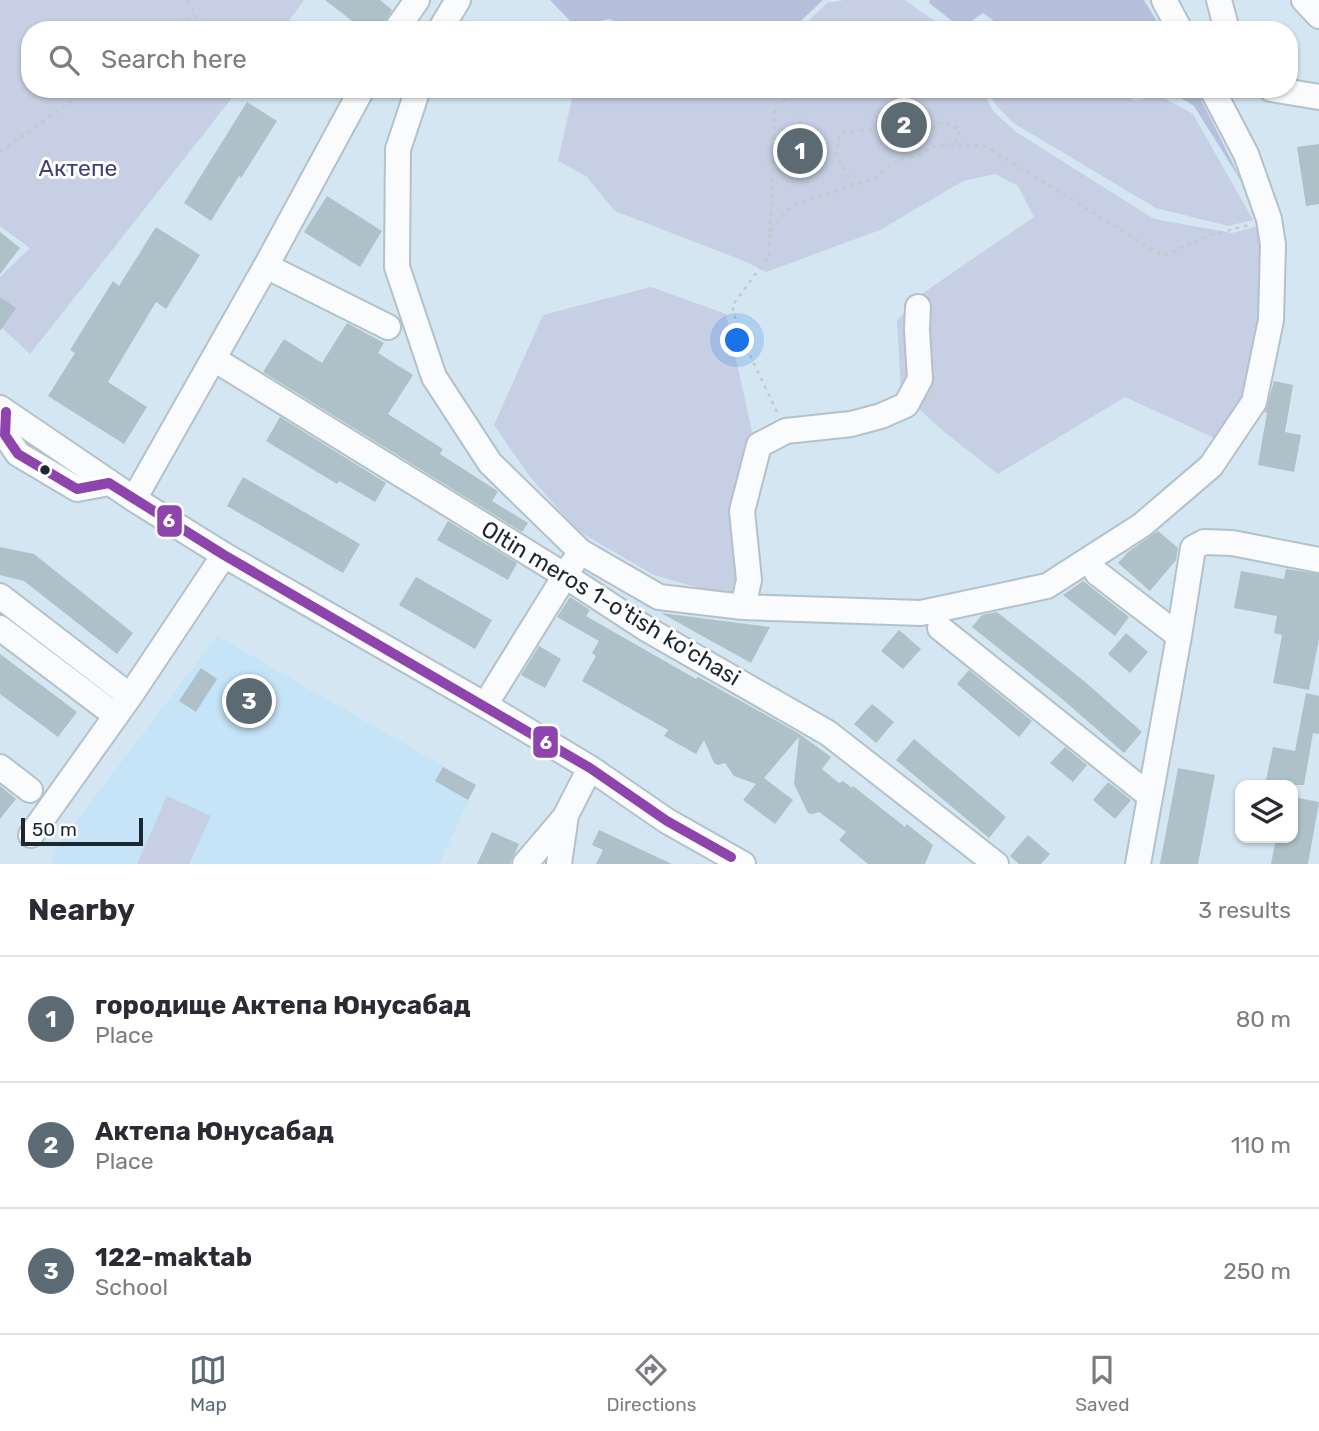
<!DOCTYPE html>
<meta charset="utf-8">
<style>
:root{--surface:#fff;--page:#f2f2f3;--text:#2b2b33;--muted:#7c7c81;--line:#e1e1e2;--accent:#5c6a73}
body{margin:0;font-family:Rubik,sans-serif;background:var(--page);color:var(--text)}
.controls{position:absolute;right:21px;bottom:21px;display:grid;overflow:hidden;border-radius:14px;box-shadow:0 2px 5px #0004}
.controls button{width:63px;height:63px;display:grid;place-items:center;padding:0;border:0;border-bottom:2px solid var(--line);background:var(--surface);color:var(--text);font:35px sans-serif}
.scale{position:absolute;left:21px;bottom:18px;width:122px;box-sizing:border-box;padding-left:7px;border:4px solid #1b282f;border-top:0;font-size:19px;line-height:24px;white-space:nowrap;color:#1b282f;-webkit-text-stroke:5px #fff;paint-order:stroke}
.you{position:absolute;left:738px;top:341px;width:24px;height:24px;margin:-18px;border:5px solid #fff;border-radius:50%;background:#1a73e8;box-shadow:0 0 0 10px #1a73e833}
.badge{display:grid;place-items:center;width:46px;height:46px;border-radius:50%;background:var(--accent);color:#fff;font-size:23px;font-weight:700}
.pin{position:absolute;translate:-50% -50%;border:4px solid #fff;box-shadow:0 2px 7px #0006}
.list{margin:0;padding:0;list-style:none}
h2{display:flex;justify-content:space-between;align-items:center;height:91px;margin:0;padding:0 28px;font-size:30px}
h2 small{font-size:23px;font-weight:400;color:var(--muted)}
.list li{display:grid;grid-template-columns:46px 1fr auto;gap:21px;align-items:center;box-sizing:border-box;height:126px;padding:0 28px;border-top:2px solid var(--line)}
.list b{display:block;font-size:26px;white-space:nowrap}
.list p{margin:0;font-size:23px;white-space:nowrap;color:var(--muted)}
.list em{font-size:23px;font-style:normal;color:var(--muted)}
.icon{flex:none;width:38px;height:38px;fill:none;stroke:currentColor;stroke-width:2;stroke-linecap:round;stroke-linejoin:round}
.map{position:relative;flex:none;width:1319px;height:864px;overflow:hidden}
.search{position:absolute;background:var(--surface);box-shadow:0 2px 5px #0004;left:21px;right:21px;top:21px;height:77px;display:flex;align-items:center;gap:18px;box-sizing:border-box;padding:0 24px;border-radius:28px;color:var(--muted);font-size:26px}
.sheet{height:469px;background:var(--surface)}
nav{display:flex;justify-content:space-around;align-items:center;box-sizing:border-box;height:98px;border-top:2px solid var(--line);background:var(--surface);font-size:19px;color:var(--muted)}
nav a{display:grid;justify-items:center;gap:4px}
nav .on{color:var(--accent)}
.map>svg:first-child{display:block}
</style>
<div class="map">
<svg width="1319" height="864" viewBox="0 0 1319 864">
<rect width="100%" height="100%" fill="#d4e6f1"/>
<!-- built -->
<path fill="#c6e4f8" d="M217,636L476,785L439,864H50L56,848Z"/>
<!-- green -->
<path fill="#c6cfe3" d="M0,0H304L282,30H30V89H239L30,354L0,326V277L30,248L0,226Z
M844,0H905L947,30H799L827,3Z
M574,89H981L994,112L1016,132L1154,219L1232,233L1258,226L1266,284L1248,394L1221,441L1125,397L998,474L943,431L901,392L897,321L923,293L1034,217L1018,186L995,174L963,181L880,230L766,272L744,261L615,211L586,176L558,161Z
M988,89H1109L1136,101L1157,94L1193,114L1253,220L1228,226L1156,208L1012,122L995,104Z
M651,287L726,314L753,436L738,573L730,597L654,575L578,531L530,477L494,425L543,315Z
M167,796L211,816L189,864H137Z"/>
<!-- forest -->
<path fill="#b6c0dc" d="M550,0H823L791,30H640L609,19L576,27Z
M930,0H1144L1162,30H1006L983,13L961,28L929,3Z
M1166,89H1196L1243,184L1194,106Z"/>
<!-- building -->
<path fill="#aec1c8" d="M325,0H380L392,10L381,30H364Z
M247,102L277,121L241,178L239,176L211,221L184,203Z
M1319,144V204L1306,206L1297,147Z
M327,196L382,231L360,267L304,232Z
M156,227L200,255L166,309L156,302L108,382L147,407L124,444L48,396L75,353L70,350L113,281L119,286Z
M0,232L20,248L0,274Z
M0,297L16,308L0,331Z
M347,323L384,343L378,353L413,375L388,414L443,449L440,454L496,490L498,492L492,501L528,523L522,532L263,372L284,339L322,363Z
M1274,381L1293,385L1285,432L1301,435L1294,472L1258,465L1267,413H1265Z
M280,417L386,483L375,502L339,481L337,484L266,441Z
M243,477L360,544L343,573L227,506Z
M448,521L517,563L508,580L437,540Z
M1158,531L1178,548L1176,560L1150,591L1118,563L1128,552Z
M0,547L34,554L133,633L117,654L24,581L0,575Z
M1286,569L1319,574V639L1309,690L1273,683L1282,635L1274,633L1277,616L1234,608L1241,571L1284,579Z
M416,577L492,620L475,649L399,605Z
M1083,581L1129,617L1115,636L1063,595Z
M570,597L590,610L586,616L696,679L698,677L798,733L831,757L822,769L839,783L843,781L852,788L853,786L905,827L907,824L933,845L925,864H868L839,840L846,832L819,812L813,814L808,813L794,784L799,737L764,778L793,800L775,824L743,800L756,784L734,776L725,763L718,765L714,763L704,740L696,754L664,736L668,730L582,681L596,656L592,653L599,641L557,617Z
M997,612L1084,681L1142,732L1124,753L1061,698L972,627L982,615Z
M661,613L770,627L751,663Z
M899,630L921,649L903,669L881,651Z
M1126,633L1148,652L1130,673L1108,654Z
M539,646L561,659L545,688L521,675Z
M0,654L77,712L58,737L0,694Z
M201,668L217,679L196,712L179,701Z
M969,670L1032,721L1019,737L957,684Z
M1306,693L1319,696V734L1313,733L1304,785H1265L1273,747L1295,751Z
M872,704L894,722L876,743L854,724Z
M914,739L1006,817L989,838L896,760Z
M1065,747L1087,765L1073,782L1050,763Z
M443,767L476,785L468,800L435,781Z
M1178,768L1215,775L1198,864H1160Z
M1108,782L1131,800L1115,819L1093,800Z
M0,786L16,799L0,819Z
M1293,797L1319,802L1308,864H1271L1276,838H1293Z
M599,830L672,864H596L603,850L592,845Z
M492,832L519,844L510,864H477Z
M1028,835L1050,854L1041,864H1019L1010,856Z"/>
<g fill="none" stroke-linecap="round" stroke-linejoin="round">
<defs>
<path id="minor" d="M1164,0L1180,30
M1219,0L1227,30
M1304,0L1319,16
M396,30L417,0
M440,30L458,0
M418,89L398,149L397,267L434,377L490,463L581,552L659,597L743,607L921,613L1047,586L1142,525L1211,466L1254,402L1271,320L1273,245L1269,219L1246,154L1212,89
M1271,89L1319,97
M266,266L388,327
M214,359L564,575L645,628L828,733L996,864
M0,408L134,499L224,555L485,705L590,768L667,821L743,864
M6,412L5,435L18,454L77,489L109,483
M134,499L266,266L362,89
M1097,573L1179,636L1138,864
M0,596L130,696
M743,607L749,580L742,511L759,445L786,431L851,424L881,416L906,405L920,379L917,330L918,307
M0,628L115,715
M940,628L1150,796
M1179,636L1193,548L1204,542L1232,543L1319,560
M485,705L573,563
M0,767L30,790
M31,835L130,696L224,555
M525,864L565,817
M559,864L566,815L590,768"/>
</defs>
<!-- minor casing -->
<use href="#minor" stroke="#b3c1ca" stroke-width="28"/>
<!-- path -->
<path stroke="#c3c9cc" stroke-width="2.5" stroke-dasharray="3.5 5" stroke-linecap="butt" d="M188,0L204,30
M172,30L194,14
M892,89L897,108L905,122
M0,152L88,89
M853,185L836,154L840,133L884,128L905,122L928,132L943,121L960,130L956,143
M770,232L775,104L793,96L796,89
M777,412L739,332L732,306L769,256L770,232L792,205L874,179L899,159L920,155L932,147L952,144L985,146L1163,256L1208,236L1249,225"/>
<!-- minor -->
<use href="#minor" stroke="#f9fbfd" stroke-width="24"/>
<defs>
<path id="bus-1" d="M6,412L5,435L18,454L77,489L109,483L224,555L590,768L667,821L731,857"/>
</defs>
<!-- bus-1 casing -->
<use href="#bus-1" stroke="#fff" stroke-width="16"/>
<!-- bus-1 -->
<use href="#bus-1" stroke="#8e44ad" stroke-width="10"/>
</g>
<!-- markers -->
<circle fill="#1b282f" stroke="#fff" stroke-width="2.5" cx="45" cy="470" r="6"/>
<g text-anchor="middle" dominant-baseline="central" stroke-width="6" stroke-linejoin="round" paint-order="stroke">
<!-- park labels -->
<g font-size="23" fill="#404178" stroke="#fff">
<text x="78" y="168">Актепе</text>
</g>
<!-- street labels -->
<g font-size="23" fill="#1b282f" stroke="#fff">
<text transform="translate(611 603) rotate(31)">Oltin meros 1-o'tish ko'chasi</text>
</g>
</g>
<g stroke="#fff" stroke-width="2.5">
<rect x="156" y="504" width="27" height="34" rx="7" fill="#8e44ad"/>
<rect x="532" y="725" width="27" height="34" rx="7" fill="#8e44ad"/>
</g>
<g font-size="19" text-anchor="middle" font-weight="bold" fill="#fff">
<text x="169" y="527">6</text>
<text x="546" y="749">6</text>
</g>
</svg>
<div class="controls">
<button><svg class="icon" aria-label="layers" viewBox="0 0 24 24"><path d="M12 4l9 5-9 5-9-5zM3 14l9 5 9-5"/></svg></button>
</div>
<div class="scale">50 m</div>
<div class="you"></div>
<div class="pin badge" style="left:800px;top:151px">1</div>
<div class="pin badge" style="left:904px;top:125px">2</div>
<div class="pin badge" style="left:249px;top:701px">3</div>
<div class="search"><svg class="icon" aria-label="search" viewBox="0 0 24 24"><circle cx="10" cy="10" r="6"/><path d="M15 15l6 6"/></svg>Search here</div>
</div>
<section class="sheet">
<h2>Nearby<small>3 results</small></h2>
<ul class="list">
<li><span class="badge">1</span><div><b>городище Актепа Юнусабад</b><p>Place</p></div><em>80 m</em></li>
<li><span class="badge">2</span><div><b>Актепа Юнусабад</b><p>Place</p></div><em>110 m</em></li>
<li><span class="badge">3</span><div><b>122-maktab</b><p>School</p></div><em>250 m</em></li>
</ul>
</section>
<nav>
<a class="on"><svg class="icon" aria-label="map" viewBox="0 0 24 24"><path d="M3 6l6-2 6 2 6-2v14l-6 2-6-2-6 2zM9 4v14M15 6v14"/></svg>Map</a>
<a><svg class="icon" aria-label="directions" viewBox="0 0 24 24"><path d="M12 3l9 9-9 9-9-9zM9 14v-3h6M13 9l2 2-2 2"/></svg>Directions</a>
<a><svg class="icon" aria-label="saved" viewBox="0 0 24 24"><path d="M7 4h10v16l-5-4-5 4z"/></svg>Saved</a>
</nav>
